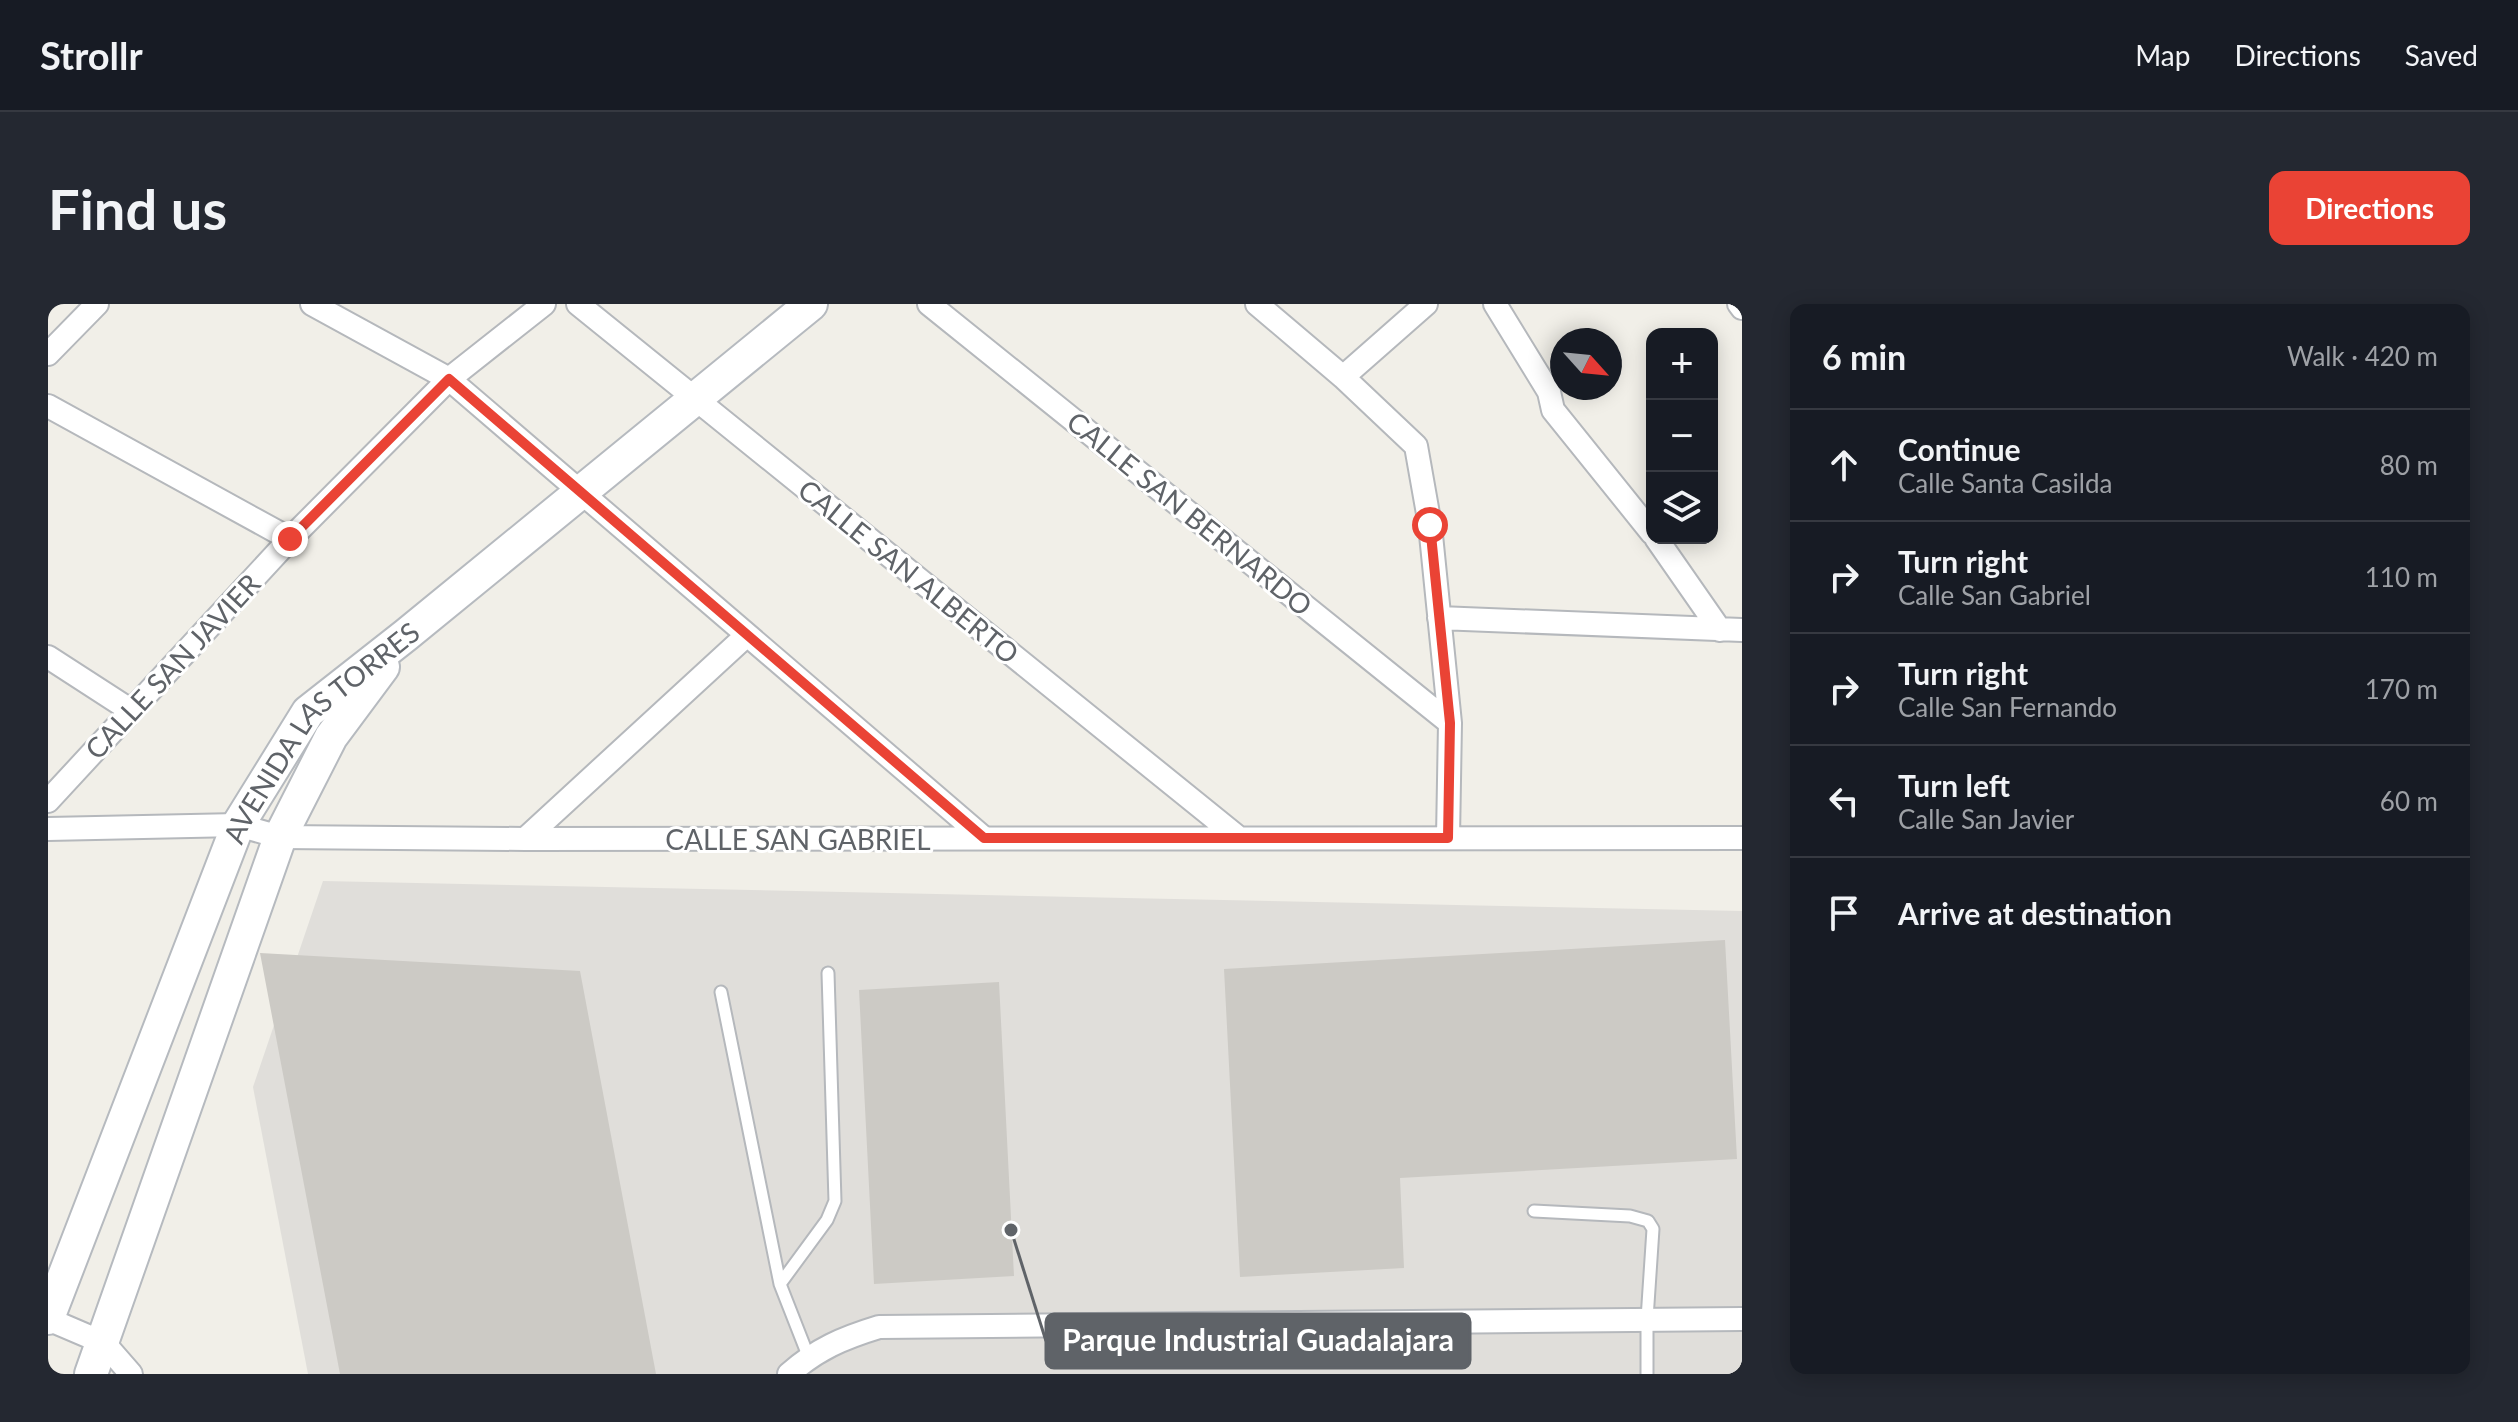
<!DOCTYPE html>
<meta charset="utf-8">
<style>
:root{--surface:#171b24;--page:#242831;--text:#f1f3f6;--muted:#9ea1a6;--line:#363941;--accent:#ea4335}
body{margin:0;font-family:Lato,sans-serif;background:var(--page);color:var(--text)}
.controls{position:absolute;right:24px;top:24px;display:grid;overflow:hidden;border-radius:16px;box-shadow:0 4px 20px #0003}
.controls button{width:72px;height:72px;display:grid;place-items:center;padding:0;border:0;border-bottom:2px solid var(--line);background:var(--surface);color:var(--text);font:40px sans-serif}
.compass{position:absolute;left:1502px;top:24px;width:72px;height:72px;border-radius:50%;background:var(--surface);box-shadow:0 4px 20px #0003;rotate:117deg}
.stop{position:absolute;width:24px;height:24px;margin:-18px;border:6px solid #ea4335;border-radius:50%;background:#fff}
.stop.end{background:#ea4335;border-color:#fff;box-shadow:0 2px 8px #0008}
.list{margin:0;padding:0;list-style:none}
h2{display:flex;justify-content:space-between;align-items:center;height:104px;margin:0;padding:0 32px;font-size:34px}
h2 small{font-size:26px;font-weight:400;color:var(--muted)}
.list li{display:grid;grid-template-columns:52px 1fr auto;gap:24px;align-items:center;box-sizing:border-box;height:112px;padding:0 32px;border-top:2px solid var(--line)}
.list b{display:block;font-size:30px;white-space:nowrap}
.list p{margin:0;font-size:26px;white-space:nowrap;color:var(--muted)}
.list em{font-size:26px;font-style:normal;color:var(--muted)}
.icon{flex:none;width:44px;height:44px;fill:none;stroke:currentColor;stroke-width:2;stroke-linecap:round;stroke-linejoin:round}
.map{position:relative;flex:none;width:1694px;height:1070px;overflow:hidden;border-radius:16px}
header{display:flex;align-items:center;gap:48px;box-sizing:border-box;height:112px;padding:0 40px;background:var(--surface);border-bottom:2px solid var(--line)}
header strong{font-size:38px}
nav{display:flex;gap:44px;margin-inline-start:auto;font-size:28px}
.intro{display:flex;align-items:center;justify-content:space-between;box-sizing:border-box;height:192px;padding:0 48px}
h1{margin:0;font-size:56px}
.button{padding:20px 36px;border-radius:16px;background:var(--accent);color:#fff;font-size:28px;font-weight:700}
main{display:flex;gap:48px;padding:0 48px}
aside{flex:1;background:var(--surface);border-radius:16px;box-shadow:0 4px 20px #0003}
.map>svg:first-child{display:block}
</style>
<header>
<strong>Strollr</strong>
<nav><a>Map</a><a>Directions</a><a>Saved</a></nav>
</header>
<div class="intro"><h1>Find us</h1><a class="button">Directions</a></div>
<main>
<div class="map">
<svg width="1694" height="1070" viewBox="0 0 1694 1070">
<rect width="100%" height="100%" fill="#f1efe8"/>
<!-- industrial -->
<path fill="#e0deda" d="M275,577L1694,607V1070H260L205,783Z"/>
<!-- building -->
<path fill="#cccac5" d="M1677,636L1689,855L1352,874L1356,964L1192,973L1176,665Z
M212,649L532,667L608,1070H292Z
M951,678L966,972L826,980L811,686Z"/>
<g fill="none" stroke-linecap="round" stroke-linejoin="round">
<defs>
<path id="lane" d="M673,688L732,980L761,1054
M1486,907L1582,912L1600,917L1605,925L1599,1015V1070
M732,980L779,916L787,897L780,669"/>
<path id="street" d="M264,0L401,75L936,534
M530,0L1191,534
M881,0L1402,419
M1209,0L1295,73L1368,142L1382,221L1402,419L1400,534
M1447,0L1501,88L1505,106L1604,229
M1691,0L1694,4
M0,50L49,0
M1295,73L1378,0
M0,102L242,235
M1608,234L1672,326
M1391,314L1694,326
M0,353L82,406
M0,497L242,235L401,75L496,0
M0,525L190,521L232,533L477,535L1694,534
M477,535L699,331
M0,1015L56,1039L83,1070
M741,1070C769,1045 795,1034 831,1023L1694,1015"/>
<g id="secondary">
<path id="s1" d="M0,1014L190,521L260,408L358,331L763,0"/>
<path d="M43,1070L232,533L283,433L335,363"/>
</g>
</defs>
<!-- lane casing -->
<use href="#lane" stroke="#b5b8bc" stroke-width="15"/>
<!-- street casing -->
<use href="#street" stroke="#b5b8bc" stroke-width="26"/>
<!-- secondary casing -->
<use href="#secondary" stroke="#b6babf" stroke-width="36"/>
<!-- lane -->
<use href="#lane" stroke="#fff" stroke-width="11"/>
<!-- street -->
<use href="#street" stroke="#fff" stroke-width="22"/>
<!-- secondary -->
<use href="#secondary" stroke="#fff" stroke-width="32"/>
</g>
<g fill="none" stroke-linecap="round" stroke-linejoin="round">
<!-- route -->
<path stroke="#ea4335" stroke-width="10" d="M242,235L401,75L936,534H1400L1402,419L1382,221"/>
</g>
<g text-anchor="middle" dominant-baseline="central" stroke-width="6" stroke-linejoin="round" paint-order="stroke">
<!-- street labels -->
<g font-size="28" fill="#5f6368" stroke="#fff">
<text transform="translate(1142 209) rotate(39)">CALLE SAN BERNARDO</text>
<text transform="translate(861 267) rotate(39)">CALLE SAN ALBERTO</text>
<text transform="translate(124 362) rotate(-47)">CALLE SAN JAVIER</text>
<text stroke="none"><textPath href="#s1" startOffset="654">AVENIDA LAS TORRES</textPath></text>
<text x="750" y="535">CALLE SAN GABRIEL</text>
</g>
</g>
<!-- callouts -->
<path fill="none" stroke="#5f6368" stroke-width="3" d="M963 926L998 1037"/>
<circle fill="#5f6368" stroke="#fff" stroke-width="3" cx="963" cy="926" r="8"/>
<rect fill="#5f6368" stroke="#5f6368" stroke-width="3" x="998" y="1010" width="424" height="54" rx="8"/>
<g font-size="30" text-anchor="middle" font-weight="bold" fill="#fff">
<text x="1210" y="1047">Parque Industrial Guadalajara</text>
</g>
</svg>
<div class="controls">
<button>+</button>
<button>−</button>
<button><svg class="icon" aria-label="layers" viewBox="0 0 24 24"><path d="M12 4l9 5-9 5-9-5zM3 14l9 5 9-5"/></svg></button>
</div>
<svg class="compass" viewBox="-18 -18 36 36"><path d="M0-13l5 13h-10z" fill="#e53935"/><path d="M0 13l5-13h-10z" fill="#9ea1a6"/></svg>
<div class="stop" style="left:1382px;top:221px"></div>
<div class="stop end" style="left:242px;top:235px"></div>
</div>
<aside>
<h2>6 min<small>Walk · 420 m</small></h2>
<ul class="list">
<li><svg class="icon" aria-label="ahead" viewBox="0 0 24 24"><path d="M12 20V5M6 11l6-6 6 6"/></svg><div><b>Continue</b><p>Calle Santa Casilda</p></div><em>80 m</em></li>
<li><svg class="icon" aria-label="right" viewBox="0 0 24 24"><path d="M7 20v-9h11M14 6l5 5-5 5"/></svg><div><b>Turn right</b><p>Calle San Gabriel</p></div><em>110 m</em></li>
<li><svg class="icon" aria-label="right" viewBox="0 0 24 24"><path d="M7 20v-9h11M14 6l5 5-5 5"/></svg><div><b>Turn right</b><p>Calle San Fernando</p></div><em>170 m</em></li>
<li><svg class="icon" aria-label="left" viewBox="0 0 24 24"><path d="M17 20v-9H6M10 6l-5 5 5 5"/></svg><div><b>Turn left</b><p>Calle San Javier</p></div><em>60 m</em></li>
<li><svg class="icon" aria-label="arrive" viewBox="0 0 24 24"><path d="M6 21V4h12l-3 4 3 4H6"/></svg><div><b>Arrive at destination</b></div></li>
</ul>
</aside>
</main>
